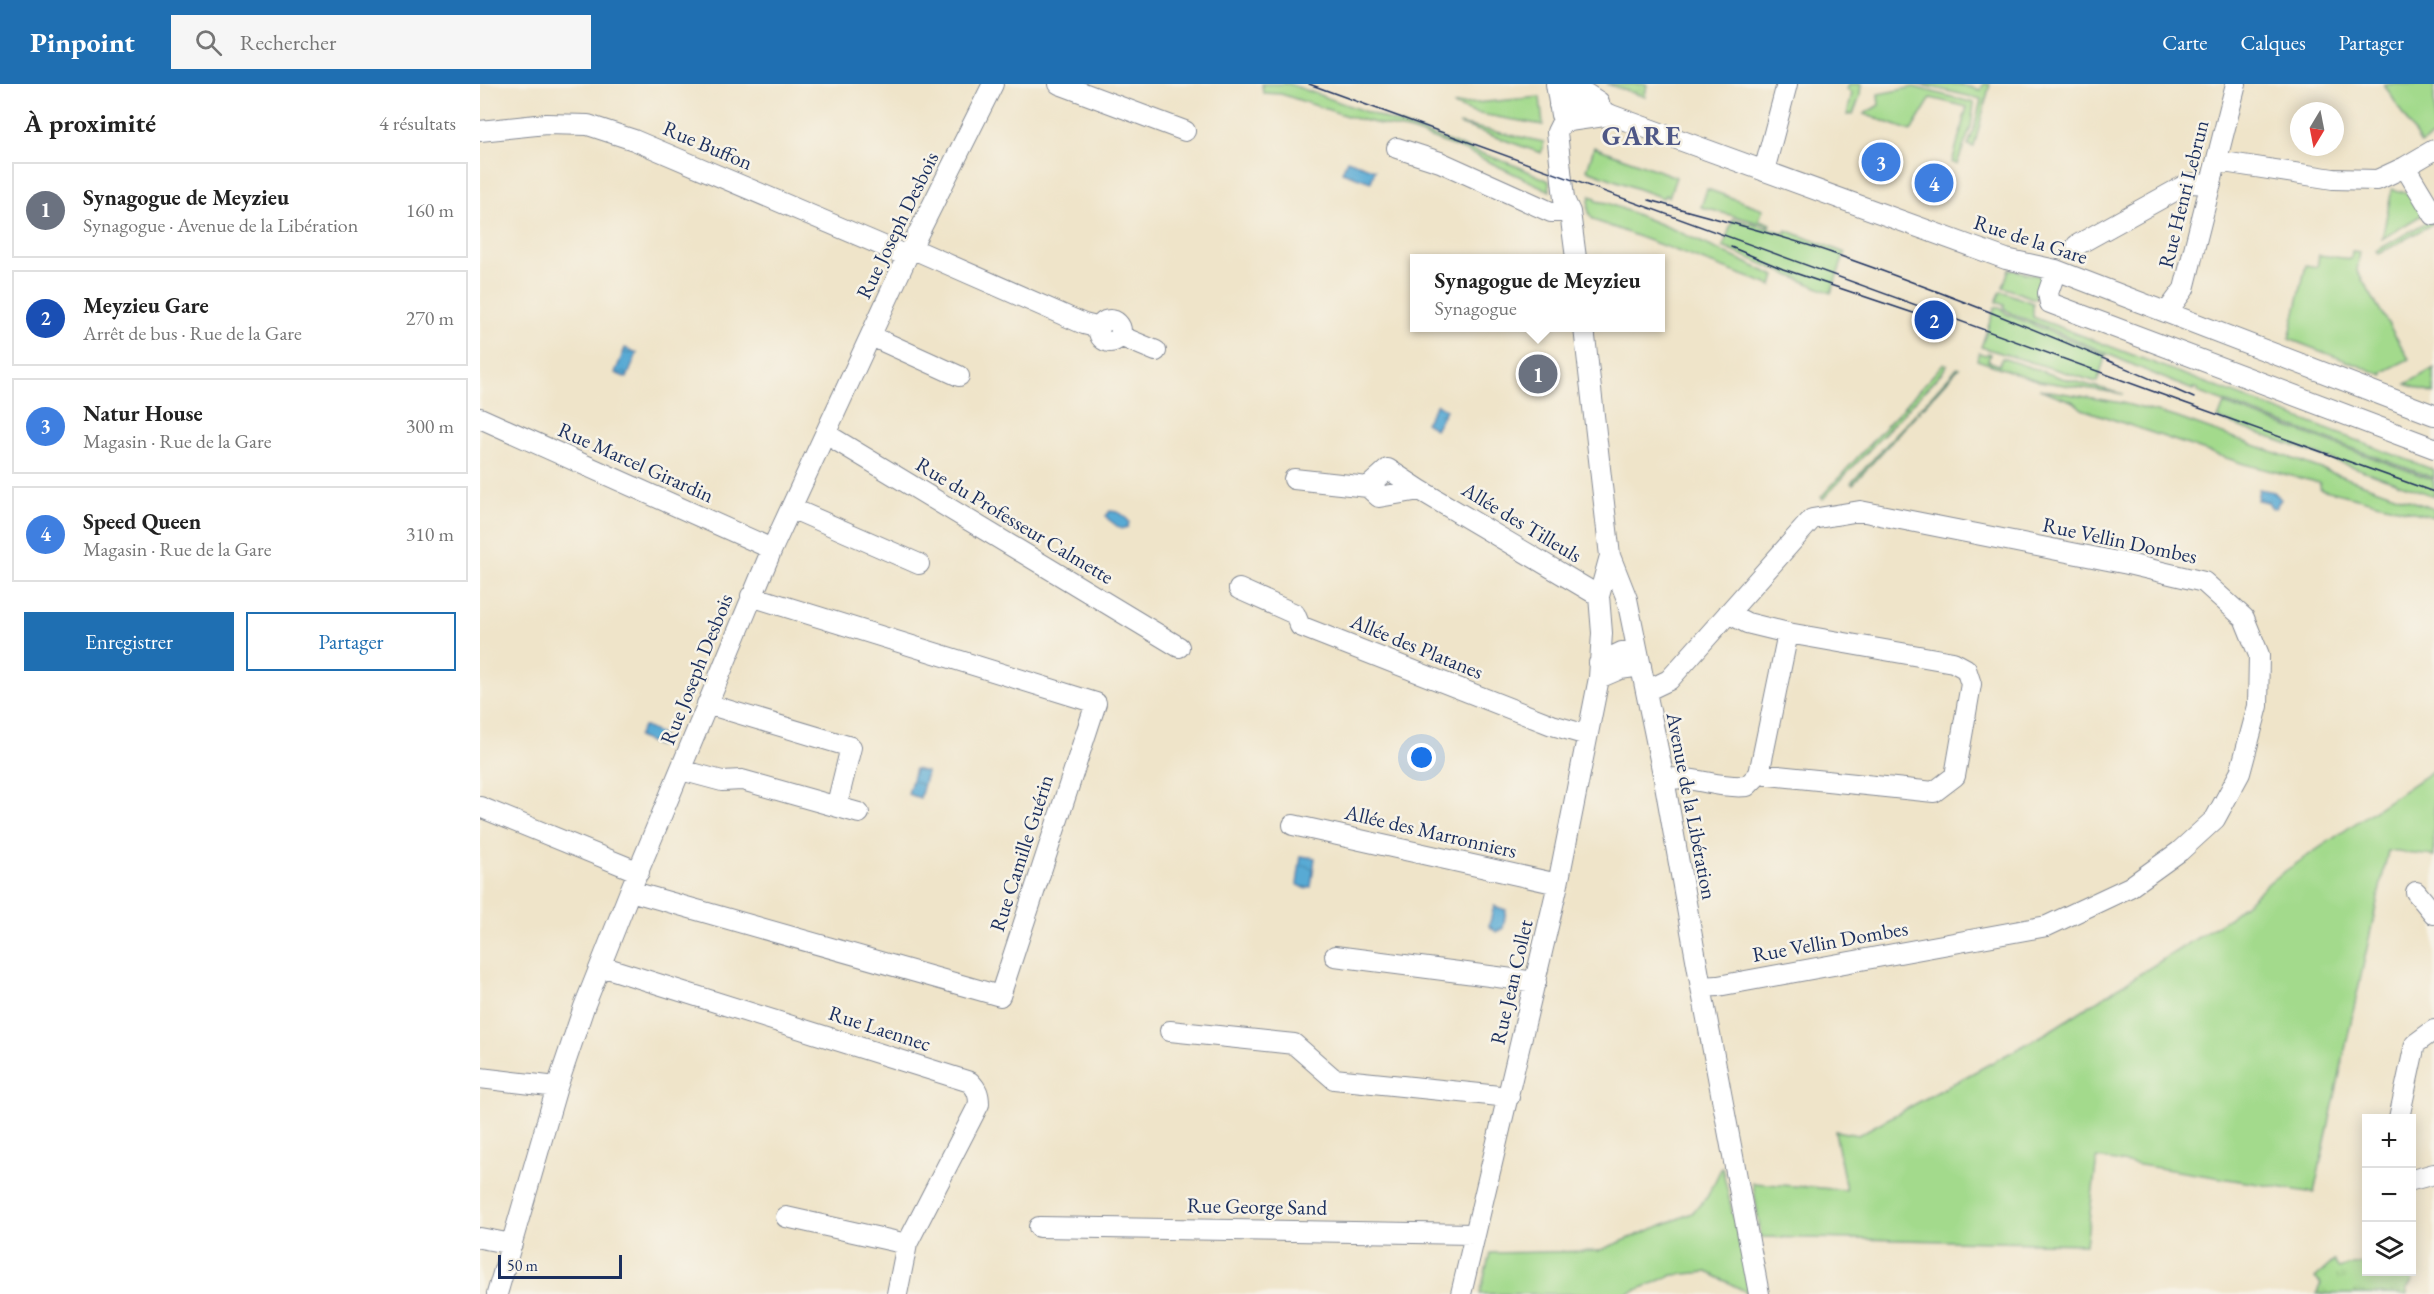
<!DOCTYPE html>
<html lang="fr">
<meta charset="utf-8">
<style>
:root{--surface:#fff;--page:#f6f6f6;--text:#222;--muted:#767676;--line:#e0e0e0;--accent:#1f6fb2}
body{margin:0;font-family:"EB Garamond",serif;background:var(--page);color:var(--text)}
.controls{position:absolute;right:18px;bottom:18px;display:grid;overflow:hidden;border-radius:0px;box-shadow:0 3px 15px #0003}
.controls button{width:54px;height:54px;display:grid;place-items:center;padding:0;border:0;border-bottom:2px solid var(--line);background:var(--surface);color:var(--text);font:30px sans-serif}
.compass{position:absolute;left:1810px;top:18px;width:54px;height:54px;border-radius:50%;background:var(--surface);box-shadow:0 3px 15px #0003;rotate:190deg}
.scale{position:absolute;left:18px;bottom:15px;width:124px;box-sizing:border-box;padding-left:6px;border:3px solid #1b2f5e;border-top:0;font-size:16px;line-height:21px;white-space:nowrap;color:#1b2f5e;-webkit-text-stroke:4px #f7f3e8;paint-order:stroke}
.you{position:absolute;left:942px;top:674px;width:21px;height:21px;margin:-15px;border:4px solid #fff;border-radius:50%;background:#1a73e8;box-shadow:0 0 0 9px #1a73e833}
.badge{display:grid;place-items:center;width:39px;height:39px;border-radius:50%;background:var(--accent);color:#fff;font-size:20px;font-weight:700}
.pin{position:absolute;translate:-50% -50%;border:3px solid #fff;box-shadow:0 2px 6px #0006}
.popup{position:absolute;left:930px;top:170px;width:255px;height:78px;box-sizing:border-box;display:grid;place-content:center;border-radius:0px;background:var(--surface);filter:drop-shadow(0 2px 4px #0005);font-size:20px;white-space:nowrap;color:var(--muted)}
.popup b{font-size:22px;color:var(--text)}
.popup::after{content:'';position:absolute;left:50%;top:100%;margin-left:-12px;border:12px solid transparent;border-top-color:var(--surface)}
.list{margin:0;padding:0;list-style:none}
h2{display:flex;justify-content:space-between;align-items:center;height:78px;margin:0;padding:0 24px;font-size:26px}
h2 small{font-size:20px;font-weight:400;color:var(--muted)}
.list li{display:grid;grid-template-columns:39px 1fr auto;gap:18px;align-items:center;box-sizing:border-box;height:96px;margin:0 12px 12px;padding:0 12px;border:2px solid var(--line);border-radius:0px}
.list b{display:block;font-size:22px;white-space:nowrap}
.list p{margin:0;font-size:20px;white-space:nowrap;color:var(--muted)}
.list em{font-size:20px;font-style:normal;color:var(--muted)}
.actions{display:flex;gap:12px;padding:18px 24px}
.actions a{flex:1;padding:14px 0;border:2px solid var(--accent);border-radius:0px;text-align:center;font-size:21px;color:var(--accent)}
.actions .main{background:var(--accent);color:#fff}
.icon{flex:none;width:33px;height:33px;fill:none;stroke:currentColor;stroke-width:2;stroke-linecap:round;stroke-linejoin:round}
.map{position:relative;flex:none;width:1954px;height:1210px;overflow:hidden}
header{display:flex;align-items:center;gap:36px;box-sizing:border-box;height:84px;padding:0 30px;background:var(--accent);color:#fff}
header strong{font-size:28px}
nav{display:flex;gap:33px;margin-inline-start:auto;font-size:21px}
.search{width:420px;height:54px;background:var(--page);display:flex;align-items:center;gap:15px;box-sizing:border-box;padding:0 21px;border-radius:0px;color:var(--muted);font-size:22px}
main{display:flex}
aside{flex:1;background:var(--surface)}
.map>svg:first-child{display:block}
</style>
<header>
<strong>Pinpoint</strong>
<div class="search"><svg class="icon" aria-label="search" viewBox="0 0 24 24"><circle cx="10" cy="10" r="6"/><path d="M15 15l6 6"/></svg>Rechercher</div>
<nav><a>Carte</a><a>Calques</a><a>Partager</a></nav>
</header>
<main>
<aside>
<h2>À proximité<small>4 résultats</small></h2>
<ul class="list">
<li><span class="badge" style="background:#6b7280">1</span><div><b>Synagogue de Meyzieu</b><p>Synagogue · Avenue de la Libération</p></div><em>160 m</em></li>
<li><span class="badge" style="background:#1a4fb4">2</span><div><b>Meyzieu Gare</b><p>Arrêt de bus · Rue de la Gare</p></div><em>270 m</em></li>
<li><span class="badge" style="background:#3f7fe0">3</span><div><b>Natur House</b><p>Magasin · Rue de la Gare</p></div><em>300 m</em></li>
<li><span class="badge" style="background:#3f7fe0">4</span><div><b>Speed Queen</b><p>Magasin · Rue de la Gare</p></div><em>310 m</em></li>
</ul>
<div class="actions"><a class="main">Enregistrer</a><a>Partager</a></div>
</aside>
<div class="map">
<svg width="1954" height="1210" viewBox="0 0 1954 1210">
<defs>
<pattern id="park-tufts" width="24" height="20" patternUnits="userSpaceOnUse" patternTransform="scale(1.5)"><rect width="24" height="20" fill="#a3da8c"/><path d="M3 7l-1-3M5 7V3M7 7l1-3M15 17l-1-3M17 17v-4M19 17l1-3" fill="none" stroke="#8cbb7b"/></pattern>
<pattern id="water-ripples" width="26" height="14" patternUnits="userSpaceOnUse" patternTransform="scale(1.5)"><rect width="26" height="14" fill="#59aad4"/><path d="M2 4q2-2 4 0t4 0M15 11q2-2 4 0t4 0" fill="none" stroke="#498baf"/></pattern>
</defs>
<rect width="100%" height="100%" fill="#f7f3e8"/>
<filter id="ink" filterUnits="userSpaceOnUse"><feTurbulence type="fractalNoise" baseFrequency=".0167" numOctaves="2"/><feDisplacementMap in="SourceGraphic" scale="12" xChannelSelector="R" yChannelSelector="G"/><feConvolveMatrix kernelMatrix="1 2 1 2 8 2 1 2 1" color-interpolation-filters="sRGB"/></filter>
<filter id="wash" filterUnits="userSpaceOnUse"><feTurbulence type="fractalNoise" baseFrequency=".008" numOctaves="4" result="noise"/><feDisplacementMap in="SourceGraphic" scale="24" xChannelSelector="R" yChannelSelector="G"/><feGaussianBlur stdDeviation="1.35" result="paint"/><feColorMatrix in="noise" values="0 0 0 0 0 0 0 0 0 0 0 0 0 0 0 0 0 1.4 0 .05"/><feComposite in="paint" operator="in"/></filter>
<g filter="url(#wash)">
<rect width="100%" height="100%" fill="#efe4c9"/>
<!-- green -->
<path fill="#a3da8c" stroke="#5f8475" stroke-width="1.5" d="M782,0H809L1039,83L1069,97L1070,107L984,66L931,47L873,34L801,10L783,9Z
M1369,0H1381L1380,12L1373,30L1367,31L1372,9L1367,6Z
M1438,0H1477L1501,6L1503,0H1510L1494,63L1488,61L1494,46L1501,15Z
M1904,0H1954V52L1941,60Z
M1434,3L1494,19L1491,43L1477,80L1472,79L1487,23L1451,14L1431,47L1384,30L1399,21L1398,10Z
M1060,13L1063,41L994,29L973,21Z
M979,40L1064,58L1061,69Z
M1114,63L1196,93L1189,113L1185,111L1183,114L1107,86Z
M1227,105L1283,125L1279,136L1291,140L1290,142L1221,123Z
M1912,105L1931,110L1945,129L1902,155Z
M1110,112L1116,114V117L1128,119L1197,147L1295,192L1292,202L1116,137C1106,132 1108,122 1110,112Z
M1253,135L1305,149L1306,146L1365,169L1351,209L1243,163Z
M1950,136L1952,140L1899,170L1896,167Z
M1872,167L1880,168L1877,187L1929,275L1903,288V291L1809,255L1826,181L1837,183L1839,171L1871,175Z
M1529,185L1564,193L1563,206L1558,205L1555,215L1523,203Z
M1521,207L1553,219V233L1954,386V394L1717,308L1718,305L1713,304V306C1652,282 1593,253 1532,230L1524,224V221L1516,218Z
M1515,223L1522,225L1527,230L1626,271L1617,298L1501,263Z
M1499,269L1506,271L1508,269L1510,270L1508,277L1519,281L1522,274L1582,294L1643,310L1559,297L1497,276Z
M1463,280L1467,281L1463,287L1343,415L1341,413Z
M1477,284H1479L1373,400L1371,399Z
M1954,284V310L1926,300Z
M1559,305L1642,319L1695,333L1954,425V433L1840,405V399L1764,380L1602,325L1594,318Z
M1744,320L1954,396V412L1738,335Z
M1954,686V772L1908,767L1834,1109L1617,1074L1606,1160L1281,1153L1273,1099L1366,1106L1355,1047L1378,1051L1563,951L1749,834L1792,796Z
M1242,1083L1271,1210L1227,1188L1193,1191L1147,1210H1000L1010,1169L1118,1167L1212,1129L1227,1113Z"/>
<!-- park -->
<path fill="url(#park-tufts)" stroke="#5f8475" stroke-width="1.5" d="M1127,0H1167L1165,13Z
M1854,1177L1859,1185L1869,1181L1886,1180V1188H1922L1933,1197L1926,1205L1928,1210H1836L1841,1200L1835,1194Z"/>
<!-- water -->
<path fill="url(#water-ripples)" stroke="#3a6c99" stroke-width="1.5" d="M867,76L895,86L891,98L862,88Z
M145,264L157,269L147,294L135,289Z
M957,320L966,326L955,345L945,339Z
M1779,405L1794,408L1801,415L1795,424H1792L1788,418L1777,416Z
M630,427C638,427 645,431 649,438L648,443L641,445L628,435L626,432Z
M163,642L183,651L178,662L158,653Z
M435,685L447,688L440,714L428,710Z
M821,772L835,774L831,803L826,805L817,800Z
M1014,822L1026,826L1023,845L1016,848L1009,842Z"/>
</g>
<g filter="url(#ink)">
<g fill="none" stroke-linecap="round" stroke-linejoin="round">
<defs>
<path id="minor" d="M579,0L705,47
M1076,0L1081,31
M1091,0L1119,18
M1079,21C1104,17 1109,20 1131,31L1526,175L1576,186L1954,331
M1082,38L1077,48L1084,115L1090,128L1096,174
M1082,38L1131,31
M0,47L66,40L108,41L154,56L427,172
M917,64L960,78L1071,128H1090
M1954,66L1925,83L1954,131
M1737,77L1853,95L1897,96L1925,83
M1284,87L1307,0
M1597,161L1709,99L1731,100
M431,164L604,240L620,244
M1576,186L1568,209L1570,219L1954,364
M1687,228L1704,205L1756,0
M619 247a11 11 0 1 1 22 0a11 11 0 1 1-22 0Z
M1104,244L1130,472L1147,515L1184,695L1221,903L1279,1210
M391,252L479,292
M640,252L676,267
M0,334L292,465
M346,350L699,563
M814,395L888,403L899,413L940,406L1119,512
M888,403L908,385L940,406
M311,424L439,480
M759,505L815,530L820,542L1072,641L1107,651
M1119,579L1142,568L1157,565
M1119,594L1140,585L1161,582
M1166,607L1189,596L1332,435L1380,427L1648,480L1724,498L1764,534L1779,571L1778,622L1760,689L1735,735L1700,767L1650,803L1567,842L1238,902L1221,903
M227,620L371,663L359,712
M201,686L242,697L262,696L379,729
M1279,690L1454,708L1475,692L1491,600L1486,585L1473,578L1308,549
M1184,695C1212,691 1239,705 1267,702L1279,690L1308,549L1267,539L1248,529
M0,723L159,788
M813,741L1078,800
M150,807L520,912L616,619L271,512
M1936,808L1954,830
M855,872L1056,898
M121,882L490,998C497,1005 499,1010 499,1020L427,1160L417,1210
M690,947L814,960L854,995L1029,1013
M0,994L77,1003
M1919,1034L1935,960L1954,946
M1932,1096L1954,1090
M306,1133L427,1160
M559,1143L994,1150
M0,1154L32,1160
M17,1210L77,1003L104,923L150,807L292,465L431,164L513,0
M981,1210L1078,800L1119,594L1122,549L1119,512L1130,472"/>
</defs>
<!-- minor casing -->
<use href="#minor" stroke="#858a94" stroke-width="22"/>
<!-- minor -->
<use href="#minor" stroke="#fff" stroke-width="20"/>
<!-- tram -->
<path stroke="#1b2f5e" stroke-width="1.5" d="M829,0L1705,319L1954,408
M1169,116C1230,134 1292,148 1352,169C1475,212 1595,261 1714,314
M1251,163L1303,185L1454,236"/>
</g>
</g>
<g text-anchor="middle" dominant-baseline="central" stroke-width="5" stroke-linejoin="round" paint-order="stroke">
<!-- street labels -->
<g font-size="21" fill="#1b2f5e" stroke="#f7f3e8">
<text transform="translate(228 61) rotate(23)">Rue Buffon</text>
<text transform="translate(1703 110) rotate(-76)">Rue Henri Lebrun</text>
<text transform="translate(417 141) rotate(-64)">Rue Joseph Desbois</text>
<text transform="translate(1551 155) rotate(18)">Rue de la Gare</text>
<text transform="translate(156 378) rotate(24)">Rue Marcel Girardin</text>
<text transform="translate(535 436) rotate(31)">Rue du Professeur Calmette</text>
<text transform="translate(1042 438) rotate(31)">Allée des Tilleuls</text>
<text transform="translate(1640 456) rotate(12)">Rue Vellin Dombes</text>
<text transform="translate(937 562) rotate(22)">Allée des Platanes</text>
<text transform="translate(216 585) rotate(-68)">Rue Joseph Desbois</text>
<text transform="translate(1212 722) rotate(79)">Avenue de la Libération</text>
<text transform="translate(951 747) rotate(13)">Allée des Marronniers</text>
<text transform="translate(541 769) rotate(-72)">Rue Camille Guérin</text>
<text transform="translate(1350 857) rotate(-10)">Rue Vellin Dombes</text>
<text transform="translate(1031 898) rotate(-77)">Rue Jean Collet</text>
<text transform="translate(400 944) rotate(18)">Rue Laennec</text>
<text transform="translate(777 1122) rotate(1)">Rue George Sand</text>
</g>
<!-- district labels -->
<g font-size="27" font-weight="bold" letter-spacing="1.5" fill="#4e5786" stroke="#f7f3e8">
<text x="1162" y="51">GARE</text>
</g>
</g>
</svg>
<div class="controls">
<button>+</button>
<button>−</button>
<button><svg class="icon" aria-label="layers" viewBox="0 0 24 24"><path d="M12 4l9 5-9 5-9-5zM3 14l9 5 9-5"/></svg></button>
</div>
<svg class="compass" viewBox="-18 -18 36 36"><path d="M0-13l5 13h-10z" fill="#e53935"/><path d="M0 13l5-13h-10z" fill="#767676"/></svg>
<div class="scale">50 m</div>
<div class="you"></div>
<div class="pin badge" style="left:1058px;top:290px;background:#6b7280">1</div>
<div class="popup"><b>Synagogue de Meyzieu</b>Synagogue</div>
<div class="pin badge" style="left:1454px;top:236px;background:#1a4fb4">2</div>
<div class="pin badge" style="left:1401px;top:78px;background:#3f7fe0">3</div>
<div class="pin badge" style="left:1454px;top:99px;background:#3f7fe0">4</div>
</div>
</main>
